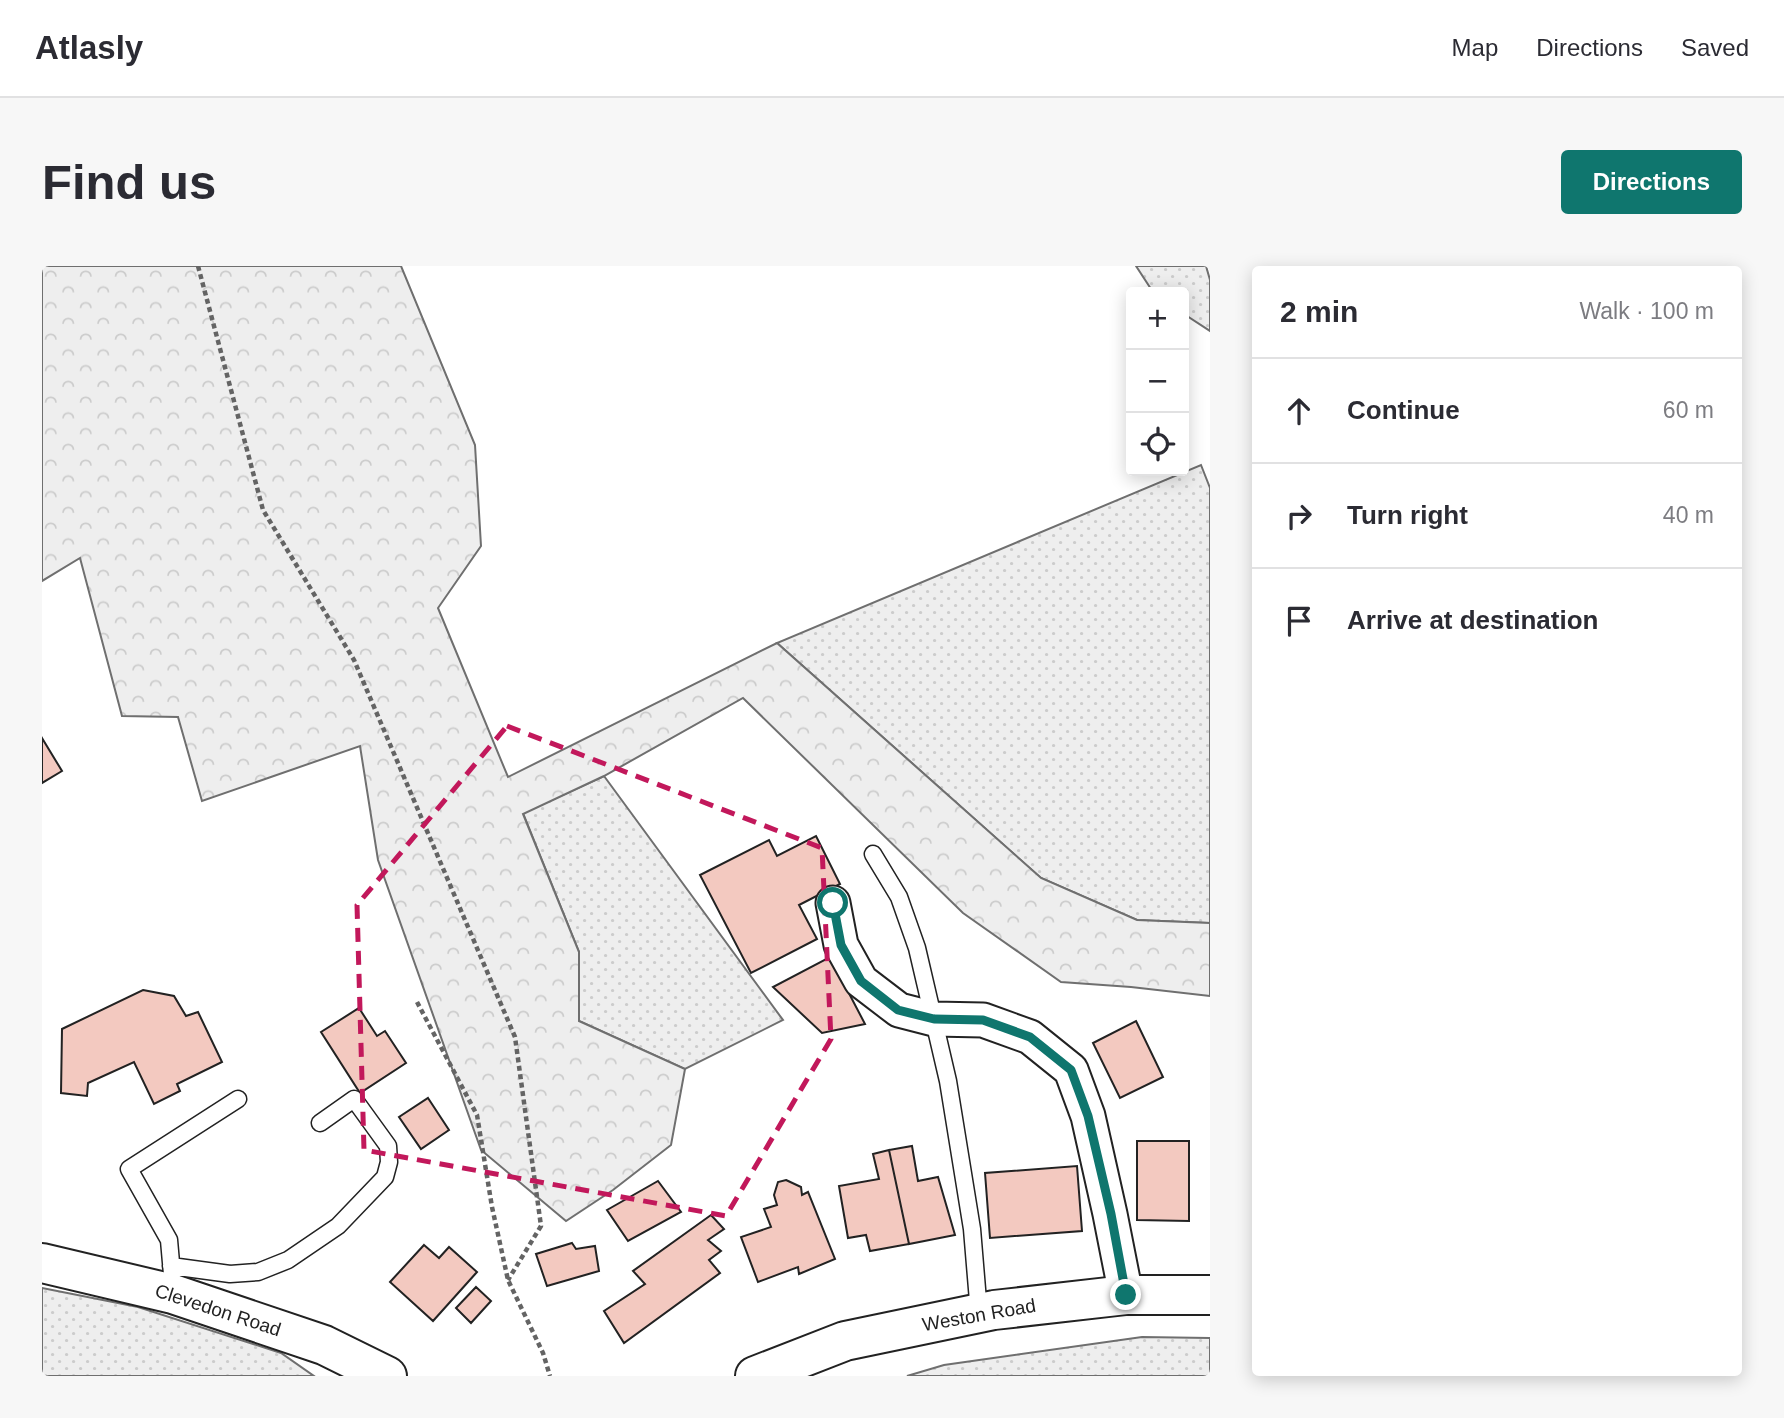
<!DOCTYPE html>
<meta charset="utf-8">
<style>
:root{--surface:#fff;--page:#f7f7f7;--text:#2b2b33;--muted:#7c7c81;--line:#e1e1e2;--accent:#0f766e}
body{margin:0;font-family:Arial,sans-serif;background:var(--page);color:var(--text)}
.controls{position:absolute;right:21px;top:21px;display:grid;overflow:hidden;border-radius:7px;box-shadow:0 4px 18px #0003}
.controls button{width:63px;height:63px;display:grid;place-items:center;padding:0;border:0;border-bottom:2px solid var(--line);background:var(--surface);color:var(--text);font:35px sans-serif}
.stop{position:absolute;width:21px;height:21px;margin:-16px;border:5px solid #0f766e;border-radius:50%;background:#fff}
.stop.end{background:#0f766e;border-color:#fff;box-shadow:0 2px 7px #0008}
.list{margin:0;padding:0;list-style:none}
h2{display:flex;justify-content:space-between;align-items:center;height:91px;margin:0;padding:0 28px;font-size:30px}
h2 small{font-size:23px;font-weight:400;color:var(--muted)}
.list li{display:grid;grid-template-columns:46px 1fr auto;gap:21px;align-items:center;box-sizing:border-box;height:105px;padding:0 28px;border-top:2px solid var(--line)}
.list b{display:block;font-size:26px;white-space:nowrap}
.list em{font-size:23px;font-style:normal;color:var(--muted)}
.icon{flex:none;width:38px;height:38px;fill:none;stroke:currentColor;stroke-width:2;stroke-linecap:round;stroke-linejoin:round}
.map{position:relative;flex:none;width:1168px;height:1110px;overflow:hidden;border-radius:7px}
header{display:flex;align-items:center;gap:42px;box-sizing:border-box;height:98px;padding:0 35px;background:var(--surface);border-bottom:2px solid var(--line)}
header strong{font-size:33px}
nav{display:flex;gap:38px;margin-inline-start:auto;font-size:24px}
.intro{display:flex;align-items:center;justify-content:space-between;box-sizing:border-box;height:168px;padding:0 42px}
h1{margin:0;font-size:49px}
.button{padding:18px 32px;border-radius:7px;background:var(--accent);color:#fff;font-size:24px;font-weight:700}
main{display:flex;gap:42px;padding:0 42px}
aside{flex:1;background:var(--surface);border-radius:7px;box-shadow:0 4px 18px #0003}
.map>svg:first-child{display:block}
</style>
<header>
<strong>Atlasly</strong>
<nav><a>Map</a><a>Directions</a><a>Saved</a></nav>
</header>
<div class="intro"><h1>Find us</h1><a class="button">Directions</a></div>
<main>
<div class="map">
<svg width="1168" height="1110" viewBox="0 0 1168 1110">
<defs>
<pattern id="grass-dots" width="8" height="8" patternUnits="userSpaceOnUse" patternTransform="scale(1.75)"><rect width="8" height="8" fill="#eee"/><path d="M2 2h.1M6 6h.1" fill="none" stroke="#ccc" stroke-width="1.8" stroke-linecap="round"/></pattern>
<pattern id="forest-crowns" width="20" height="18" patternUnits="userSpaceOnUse" patternTransform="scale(1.75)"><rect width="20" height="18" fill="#eee"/><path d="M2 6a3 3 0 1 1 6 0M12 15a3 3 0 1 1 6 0" fill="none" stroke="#ccc"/></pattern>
</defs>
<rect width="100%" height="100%" fill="#fff"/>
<!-- grass -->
<path fill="url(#grass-dots)" stroke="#6f6f6f" stroke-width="2" d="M1094,0H1164L1168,14V65L1142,48V26H1111Z
M1159,199L1168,222V657L1095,654L999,612L735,377Z
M562,510L741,754L643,803L537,755V686L481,547Z
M0,1022L96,1041L239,1087L272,1110H0Z
M1100,1071L1168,1072V1110H865L902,1099Z"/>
<!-- forest -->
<path fill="url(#forest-crowns)" stroke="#6f6f6f" stroke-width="2" d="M0,0H359L433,179L439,280L396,342L466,511L735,377L999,612L1095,654L1168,657V730L1089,721L1019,716L921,647L701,432L562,510L481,548L537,686V755L643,803L629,879L571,924L524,955L439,884L336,594L318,480L160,535L136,451L80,450L38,292L0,315Z"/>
<!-- building -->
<path fill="#f3c9c0" stroke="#222" stroke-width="2" d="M0,472L20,505L0,517Z
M774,570L798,618L757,639L775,673L709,707L658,609L727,574L735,590Z
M788,691L823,758L780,767L731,721Z
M101,724L132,730L144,750L156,746L180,796L135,818L138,825L112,838L92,796L46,817L45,830L19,827L20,763Z
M317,742L335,770L343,765L364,797L318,827L279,766Z
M1094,755L1121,811L1078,832L1051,777Z
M386,832L407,864L379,883L357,851Z
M1095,875H1147V955L1095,954Z
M870,880L876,915L896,911L913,969L867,978L847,884Z
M847,884L867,978L828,985L824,969L806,972L797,920L837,913L831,888Z
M1035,900L1040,965L948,972L943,907Z
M744,914L759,921L760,929L766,926L793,993L757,1008L756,1001L716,1016L699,971L729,961L722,943L735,939L732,929L736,916Z
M616,915L639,946L586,975L565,944Z
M669,949L682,963L666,974L679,985L667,994L678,1007L582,1077L562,1045L603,1018L591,1005Z
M530,977L534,983L553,980L557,1005L505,1020L494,988Z
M382,979L397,992L407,981L435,1006L391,1055L348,1016Z
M434,1021L449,1035L429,1057L414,1042Z"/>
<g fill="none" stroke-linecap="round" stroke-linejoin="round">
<defs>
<path id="lane" d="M831,588L857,631L875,682L906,815L930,963L937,1047
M129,1000L188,1008L216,1006L246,994L296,960L343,911L347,896L346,880L312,833L278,857
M130,1008L127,974L87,903L196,833"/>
<path id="street" d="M791,637L799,679L819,715L857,744L892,753L941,754L988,771L1029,804L1046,850L1068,948L1084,1029"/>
<path id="secondary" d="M0,997L131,1028L282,1079L345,1110
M713,1110L803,1075L952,1044L1084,1029H1168"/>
</defs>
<!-- lane casing -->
<use href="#lane" stroke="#222" stroke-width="19"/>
<!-- street casing -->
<use href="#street" stroke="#222" stroke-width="37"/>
<!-- secondary casing -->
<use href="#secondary" stroke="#222" stroke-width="42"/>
<!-- path -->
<path stroke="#646464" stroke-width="4.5" stroke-dasharray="5 3.5" stroke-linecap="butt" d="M156,0L221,244L312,394L473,771L499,960L466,1014
M375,736L435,849L450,941L466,1014L501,1087L508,1110"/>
<!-- lane -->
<use href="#lane" stroke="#fff" stroke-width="16"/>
<!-- street -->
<use href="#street" stroke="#fff" stroke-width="33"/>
<!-- secondary -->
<use href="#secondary" stroke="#fff" stroke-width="38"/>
</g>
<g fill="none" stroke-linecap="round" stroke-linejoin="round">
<!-- route -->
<path stroke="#0f766e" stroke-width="9" d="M791,637L799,679L819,715L856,744L892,753L941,754L988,771L1029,804L1046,850L1069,948L1084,1029"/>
</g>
<!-- marked area -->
<path fill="none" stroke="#c2185b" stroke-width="5" stroke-dasharray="14 9" stroke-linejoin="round" d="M465,460L780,582L789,773L684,950L322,884L315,639Z"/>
<g text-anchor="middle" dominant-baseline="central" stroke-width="5" stroke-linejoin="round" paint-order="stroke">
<!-- street labels -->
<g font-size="19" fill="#222" stroke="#fff">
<text transform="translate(176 1044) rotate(18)">Clevedon Road</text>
<text transform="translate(937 1049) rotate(-10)">Weston Road</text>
</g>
</g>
</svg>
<div class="controls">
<button>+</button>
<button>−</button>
<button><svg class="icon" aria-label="locate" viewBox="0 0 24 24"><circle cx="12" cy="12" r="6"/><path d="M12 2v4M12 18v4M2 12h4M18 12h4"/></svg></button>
</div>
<div class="stop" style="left:791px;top:637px"></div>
<div class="stop end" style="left:1084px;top:1029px"></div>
</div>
<aside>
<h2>2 min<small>Walk · 100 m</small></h2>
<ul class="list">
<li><svg class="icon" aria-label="ahead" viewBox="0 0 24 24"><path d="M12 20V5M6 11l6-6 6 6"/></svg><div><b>Continue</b></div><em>60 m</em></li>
<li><svg class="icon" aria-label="right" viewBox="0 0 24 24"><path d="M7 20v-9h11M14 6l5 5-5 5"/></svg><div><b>Turn right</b></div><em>40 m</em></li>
<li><svg class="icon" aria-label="arrive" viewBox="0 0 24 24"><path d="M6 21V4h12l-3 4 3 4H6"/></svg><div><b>Arrive at destination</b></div></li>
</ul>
</aside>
</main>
